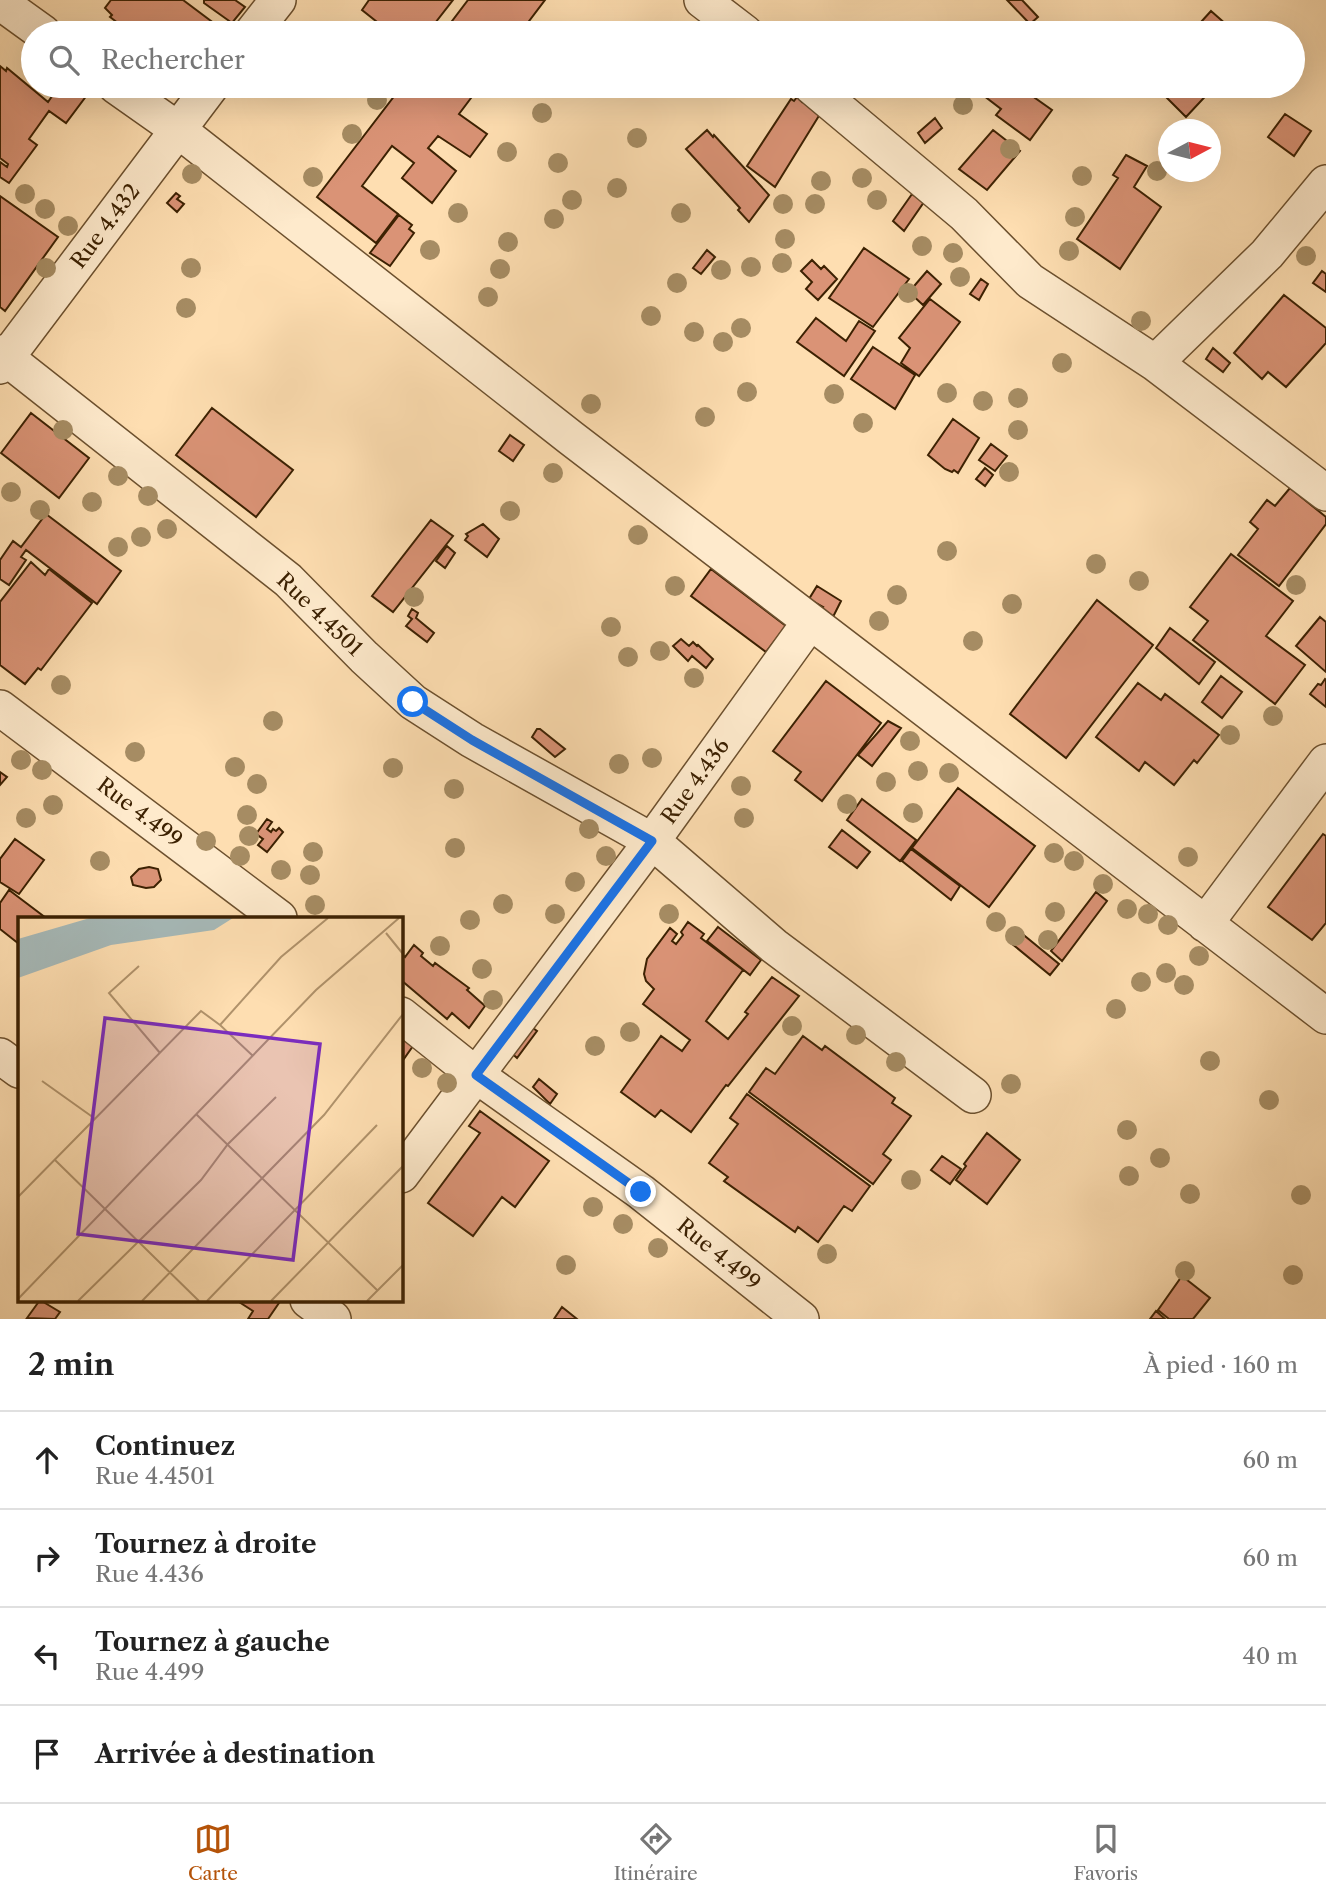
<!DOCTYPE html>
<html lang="fr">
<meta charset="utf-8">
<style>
:root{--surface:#fff;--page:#f2f2f2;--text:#222;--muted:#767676;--line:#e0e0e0;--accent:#b45309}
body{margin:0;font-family:"Libre Caslon Text",serif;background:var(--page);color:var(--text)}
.compass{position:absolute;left:1158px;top:119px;width:63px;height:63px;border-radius:50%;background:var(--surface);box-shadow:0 7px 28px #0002;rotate:83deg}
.stop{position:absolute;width:21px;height:21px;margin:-16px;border:5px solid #1a73e8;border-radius:50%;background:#fff}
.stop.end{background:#1a73e8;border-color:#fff;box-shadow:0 2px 7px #0008}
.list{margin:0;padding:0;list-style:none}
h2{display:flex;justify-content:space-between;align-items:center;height:91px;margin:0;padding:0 28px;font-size:30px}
h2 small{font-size:23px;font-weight:400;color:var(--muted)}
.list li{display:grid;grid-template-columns:46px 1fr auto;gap:21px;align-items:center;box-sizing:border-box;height:98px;padding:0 28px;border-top:2px solid var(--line)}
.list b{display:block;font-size:26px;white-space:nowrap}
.list p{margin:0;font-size:23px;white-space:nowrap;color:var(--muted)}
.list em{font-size:23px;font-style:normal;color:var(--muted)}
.icon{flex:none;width:38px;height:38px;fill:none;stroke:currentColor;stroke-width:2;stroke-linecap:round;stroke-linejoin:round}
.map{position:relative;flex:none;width:1326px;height:1319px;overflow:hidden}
.search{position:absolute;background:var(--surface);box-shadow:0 7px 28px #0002;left:21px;right:21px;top:21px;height:77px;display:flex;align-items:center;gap:18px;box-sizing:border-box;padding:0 24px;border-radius:38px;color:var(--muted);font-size:26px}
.sheet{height:483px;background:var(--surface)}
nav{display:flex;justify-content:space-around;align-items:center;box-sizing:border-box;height:98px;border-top:2px solid var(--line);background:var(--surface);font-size:19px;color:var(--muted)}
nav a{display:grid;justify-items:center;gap:4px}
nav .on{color:var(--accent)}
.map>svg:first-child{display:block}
</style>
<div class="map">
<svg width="1326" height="1319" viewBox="0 0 1326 1319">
<rect width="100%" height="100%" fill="#fedeb1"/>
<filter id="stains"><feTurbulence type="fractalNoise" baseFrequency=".00286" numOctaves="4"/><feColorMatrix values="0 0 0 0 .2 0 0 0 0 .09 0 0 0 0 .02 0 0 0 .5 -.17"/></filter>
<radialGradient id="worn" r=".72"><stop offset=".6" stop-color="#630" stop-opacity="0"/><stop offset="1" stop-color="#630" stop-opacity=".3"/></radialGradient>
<!-- building -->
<path fill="#da9376" stroke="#3c2102" stroke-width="2" d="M111,0H183L227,33H131L110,17L112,15L105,8Z
M204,0H235L245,7L232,23L204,3Z
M369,0H453L432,27L440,33H391L362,10Z
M468,0H545L520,33H443Z
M1007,0H1022L1038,17L1030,24Z
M1211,11L1236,33H1191Z
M994,26L1001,33H985Z
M0,66L6,71L7,68L48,102L59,86H74L87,95L66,123L49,111L29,139L37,145L9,183L0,177V162L7,167L8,164L0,158Z
M402,86H480L459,114L487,134L470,157L438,136L428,148L456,171L432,203L402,178L414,163L392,146L362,186L398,214L376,243L317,197Z
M979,86H1018L1052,110L1030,140L996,115L1001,109L975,89Z
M1162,86H1213L1214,87L1186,117L1164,95L1165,94L1160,88Z
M809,92L825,106L775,187L747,166L791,99L794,101L797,97L802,102Z
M1285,114L1311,131L1294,156L1268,137Z
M935,118L942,128L925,143L918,133Z
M707,130L713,137L714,135L769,195L749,222L738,210L740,208L686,149Z
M993,130L1020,151L987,190L959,169Z
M1126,155L1147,166L1134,187L1161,207L1120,269L1077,239L1118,178L1113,175Z
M176,193L180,196L177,199L184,204L177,212L167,203Z
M912,194L924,202L904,231L893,221Z
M0,196L58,237L5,311L0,307Z
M399,215L412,225L409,229L414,233L390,266L370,253Z
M864,248L909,279L873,327L829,298Z
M707,250L715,257L701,274L693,268Z
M812,260L821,269L824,266L837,279L818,300L806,289L812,282L801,271Z
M927,271L941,284L923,305L909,292Z
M1322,271L1326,274V292L1313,283Z
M981,279L988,284L979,300L970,294Z
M1284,295L1326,328V343L1286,387L1268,372L1262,379L1234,353Z
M930,299L960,322L919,376L901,363L910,348L899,338Z
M816,318L846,341L859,321L875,331L844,376L797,342Z
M873,347L915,375L895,409L851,379Z
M1213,348L1230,363L1223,372L1206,359Z
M212,408L293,470L256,517L176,455Z
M31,413L89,458L59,498L1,453Z
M953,419L979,438L958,473L954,470L952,472L945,469L928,455Z
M510,435L524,445L513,461L499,451Z
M991,444L1007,456L995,471L979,460Z
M985,468L993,475L985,486L976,479Z
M1290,488L1326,517V524L1279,586L1238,555L1258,529L1250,522L1267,500L1275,506Z
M46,514L121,571L97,604L26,550L21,557L26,560L9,585L0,579V560L13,541L21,547Z
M431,520L453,536L393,612L372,596Z
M483,524L499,539L487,557L465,540L468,536L466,534Z
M447,546L455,553L445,568L436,561Z
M1231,554L1293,601L1266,636L1305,665L1275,704L1193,640L1208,621L1190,607Z
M31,562L45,575L49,569L92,603L41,670L38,668L25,684L0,665V602Z
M711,569L786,626L766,652L691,596Z
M817,586L841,601L833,617L820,610L823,607L809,599Z
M1097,600L1153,645L1066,758L1010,714Z
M412,609L418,613L416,618L434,633L427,642L406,626L412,619L408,616Z
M1320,617L1326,622V672L1296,646Z
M1170,628L1215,662L1199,684L1156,648Z
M681,639L689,646L693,642L697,646L698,645L713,659L706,668L692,656L688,661L673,646Z
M1221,676L1242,692L1222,718L1202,702Z
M1325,679L1326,680V707L1310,694L1318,684L1321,685Z
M826,681L881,723L822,801L795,780L801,772L773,751Z
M1138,683L1161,700L1165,694L1219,735L1197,763L1194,760L1174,785L1145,762L1139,771L1096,737Z
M888,721L901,728L872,766L858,755Z
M537,729H540L565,749L555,757L532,737Z
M0,772L7,777L0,785Z
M958,788L1035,846L989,907L912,848Z
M862,799L916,840L900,861L847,820Z
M267,819L272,822L267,829L271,832L273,829L276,831L279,828L283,832L267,852L258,845L263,839L256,834Z
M842,830L870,852L857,868L829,847Z
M1323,834L1326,836V923L1312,940L1268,907Z
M15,839L44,860L19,894L0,882V859Z
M911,849L960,886L951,900L902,861Z
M149,867L158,869L161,880L154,887L146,888L133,885L131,877L139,869Z
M9,890L46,918H19V944L0,929V903Z
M1096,892L1107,901L1062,961L1051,951Z
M688,922L704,934L701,938L743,970L706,1021L728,1039L748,1014L745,1012L772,977L799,996L728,1086L726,1085L691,1132L661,1110L655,1117L621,1092L661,1036L682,1051L690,1040L643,1004L654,989L646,981L644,974L647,959L670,928L677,934L672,941L676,944L683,935L681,932Z
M718,927L761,960L750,975L707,941Z
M1020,932L1059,964L1050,975L1011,943Z
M414,945L423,953L421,956L433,966L435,963L469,988L467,990L485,1006L469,1028L452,1013L447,1019L401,980V954L405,957Z
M526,1023L537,1031L517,1058L508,1050Z
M803,1036L822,1050L825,1046L895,1098L892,1103L911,1116L883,1154L891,1160L873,1184L749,1092L766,1068L775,1074Z
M401,1037L413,1046L401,1063Z
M539,1079L557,1094L550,1104L533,1087Z
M747,1094L870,1186L852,1211L844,1206L818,1242L798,1227L795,1232L724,1181L728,1177L709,1163L738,1124L730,1118Z
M480,1111L549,1161L515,1207L502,1197L473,1236L428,1203L480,1133L469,1126Z
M987,1133L1020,1160L987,1204L956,1180L966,1166L964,1164Z
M942,1156L961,1169L950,1184L931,1170Z
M1182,1276L1210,1298L1193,1319H1169L1158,1310Z
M40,1300L60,1312L55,1319L27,1318Z
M236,1300H281L268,1319H248L253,1311Z
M562,1307L577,1319H554Z
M1156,1311L1165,1319H1150Z"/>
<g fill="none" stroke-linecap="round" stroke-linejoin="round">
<defs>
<path id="street" d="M702,0L745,33
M0,2L43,33
M252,33L278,0
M116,86L177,129L571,438L1326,1016
M811,86L964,214L1030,281L1155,363L1326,493
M0,353L288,580L364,657L413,702L472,740L652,841L774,946L973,1095
M1155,363L1267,254L1326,183
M0,366L211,86
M0,708L279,918
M1205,924L1326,762
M401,1015L476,1075L641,1192L801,1319
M0,1056L19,1070
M401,1175L652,841L810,622
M308,1300L333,1319"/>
</defs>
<!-- street casing -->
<use href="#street" stroke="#6c502e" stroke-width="38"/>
<!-- street -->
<use href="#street" stroke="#feeacc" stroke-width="35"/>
</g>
<!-- trees -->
<g fill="#a68c63">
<circle cx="377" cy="100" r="10"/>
<circle cx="963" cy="105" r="10"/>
<circle cx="542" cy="113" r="10"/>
<circle cx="352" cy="134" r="10"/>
<circle cx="637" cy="138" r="10"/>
<circle cx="1010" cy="149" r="10"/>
<circle cx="507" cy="152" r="10"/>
<circle cx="558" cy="163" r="10"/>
<circle cx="1157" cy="171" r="10"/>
<circle cx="192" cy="174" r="10"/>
<circle cx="1082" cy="176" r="10"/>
<circle cx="313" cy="177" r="10"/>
<circle cx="862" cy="178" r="10"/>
<circle cx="821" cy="181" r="10"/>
<circle cx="617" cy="188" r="10"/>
<circle cx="25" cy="194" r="10"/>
<circle cx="572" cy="200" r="10"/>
<circle cx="877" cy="200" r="10"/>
<circle cx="783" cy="204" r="10"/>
<circle cx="815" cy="204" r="10"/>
<circle cx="45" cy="209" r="10"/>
<circle cx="458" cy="213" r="10"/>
<circle cx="681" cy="213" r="10"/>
<circle cx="1075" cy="217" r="10"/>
<circle cx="554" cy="219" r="10"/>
<circle cx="68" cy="226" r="10"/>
<circle cx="785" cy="239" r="10"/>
<circle cx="508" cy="242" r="10"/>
<circle cx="922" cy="246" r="10"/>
<circle cx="430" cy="250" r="10"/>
<circle cx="1069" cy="251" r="10"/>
<circle cx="953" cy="253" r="10"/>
<circle cx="1306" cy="256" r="10"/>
<circle cx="782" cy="263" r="10"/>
<circle cx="751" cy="267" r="10"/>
<circle cx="46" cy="268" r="10"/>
<circle cx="191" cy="268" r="10"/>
<circle cx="500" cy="269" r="10"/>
<circle cx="721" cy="270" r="10"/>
<circle cx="960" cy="277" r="10"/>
<circle cx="677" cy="283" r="10"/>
<circle cx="908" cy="293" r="10"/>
<circle cx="488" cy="297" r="10"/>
<circle cx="186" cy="308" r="10"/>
<circle cx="651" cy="316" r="10"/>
<circle cx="1141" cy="321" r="10"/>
<circle cx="741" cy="328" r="10"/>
<circle cx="694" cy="332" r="10"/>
<circle cx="723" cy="342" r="10"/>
<circle cx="1062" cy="363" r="10"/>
<circle cx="747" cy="392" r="10"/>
<circle cx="947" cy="393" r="10"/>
<circle cx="834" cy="394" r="10"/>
<circle cx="1018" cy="398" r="10"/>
<circle cx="983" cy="401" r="10"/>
<circle cx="591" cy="404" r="10"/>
<circle cx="705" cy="417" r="10"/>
<circle cx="863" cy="423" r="10"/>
<circle cx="63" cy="430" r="10"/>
<circle cx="1018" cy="430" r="10"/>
<circle cx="1009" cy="472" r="10"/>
<circle cx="553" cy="473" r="10"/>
<circle cx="118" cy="476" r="10"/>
<circle cx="11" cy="492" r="10"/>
<circle cx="148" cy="496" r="10"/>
<circle cx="92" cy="502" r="10"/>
<circle cx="40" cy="510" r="10"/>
<circle cx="510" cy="511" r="10"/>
<circle cx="167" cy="529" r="10"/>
<circle cx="638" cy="535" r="10"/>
<circle cx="141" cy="537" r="10"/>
<circle cx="118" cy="547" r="10"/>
<circle cx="947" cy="551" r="10"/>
<circle cx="1096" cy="564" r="10"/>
<circle cx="1139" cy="581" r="10"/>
<circle cx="1296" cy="585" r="10"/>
<circle cx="675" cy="586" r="10"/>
<circle cx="897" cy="595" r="10"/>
<circle cx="414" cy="597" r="10"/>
<circle cx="1012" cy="604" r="10"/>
<circle cx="879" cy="621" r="10"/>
<circle cx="611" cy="627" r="10"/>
<circle cx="973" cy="641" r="10"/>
<circle cx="660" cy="651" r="10"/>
<circle cx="628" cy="657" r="10"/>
<circle cx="694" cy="678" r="10"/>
<circle cx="61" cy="685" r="10"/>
<circle cx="1273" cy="716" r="10"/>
<circle cx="273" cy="721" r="10"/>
<circle cx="1230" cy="735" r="10"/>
<circle cx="910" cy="741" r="10"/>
<circle cx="135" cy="752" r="10"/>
<circle cx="652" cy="758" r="10"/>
<circle cx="21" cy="760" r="10"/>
<circle cx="619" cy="764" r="10"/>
<circle cx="235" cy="767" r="10"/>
<circle cx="393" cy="768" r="10"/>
<circle cx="42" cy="770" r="10"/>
<circle cx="918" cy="771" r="10"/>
<circle cx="949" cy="773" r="10"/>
<circle cx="886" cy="782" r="10"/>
<circle cx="257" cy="784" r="10"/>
<circle cx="741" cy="786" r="10"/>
<circle cx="454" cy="789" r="10"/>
<circle cx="847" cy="804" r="10"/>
<circle cx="53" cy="805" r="10"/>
<circle cx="913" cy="813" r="10"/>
<circle cx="247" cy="815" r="10"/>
<circle cx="26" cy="818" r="10"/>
<circle cx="744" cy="818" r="10"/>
<circle cx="589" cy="829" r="10"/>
<circle cx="249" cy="836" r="10"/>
<circle cx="206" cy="841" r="10"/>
<circle cx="455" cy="848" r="10"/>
<circle cx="313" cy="852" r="10"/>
<circle cx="1054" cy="853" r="10"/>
<circle cx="240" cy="856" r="10"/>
<circle cx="606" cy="856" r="10"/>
<circle cx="1188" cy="857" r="10"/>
<circle cx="100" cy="861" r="10"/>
<circle cx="1074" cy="861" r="10"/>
<circle cx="281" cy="870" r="10"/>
<circle cx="310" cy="875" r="10"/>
<circle cx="575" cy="882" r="10"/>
<circle cx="1103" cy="884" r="10"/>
<circle cx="503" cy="904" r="10"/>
<circle cx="315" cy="905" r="10"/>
<circle cx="1127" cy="909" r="10"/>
<circle cx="1055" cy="912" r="10"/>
<circle cx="555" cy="914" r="10"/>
<circle cx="669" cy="914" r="10"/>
<circle cx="1148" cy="914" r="10"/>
<circle cx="470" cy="920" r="10"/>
<circle cx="996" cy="922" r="10"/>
<circle cx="1168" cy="925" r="10"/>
<circle cx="1015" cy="936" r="10"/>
<circle cx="1048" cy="940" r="10"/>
<circle cx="440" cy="946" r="10"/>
<circle cx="1199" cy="956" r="10"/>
<circle cx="482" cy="969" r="10"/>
<circle cx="1166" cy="973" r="10"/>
<circle cx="1141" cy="982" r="10"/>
<circle cx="1184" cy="985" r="10"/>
<circle cx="493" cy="1000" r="10"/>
<circle cx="1116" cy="1009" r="10"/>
<circle cx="792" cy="1026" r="10"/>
<circle cx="630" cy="1032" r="10"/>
<circle cx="856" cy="1035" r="10"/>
<circle cx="595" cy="1046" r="10"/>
<circle cx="1210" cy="1061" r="10"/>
<circle cx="896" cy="1062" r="10"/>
<circle cx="422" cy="1068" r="10"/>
<circle cx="447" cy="1083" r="10"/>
<circle cx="1011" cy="1084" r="10"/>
<circle cx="1269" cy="1100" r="10"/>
<circle cx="1127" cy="1130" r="10"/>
<circle cx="1160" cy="1158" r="10"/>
<circle cx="1129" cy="1176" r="10"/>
<circle cx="911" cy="1180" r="10"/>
<circle cx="1190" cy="1194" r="10"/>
<circle cx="1301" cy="1195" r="10"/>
<circle cx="593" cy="1207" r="10"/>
<circle cx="623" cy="1224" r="10"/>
<circle cx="658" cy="1248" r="10"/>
<circle cx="827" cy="1254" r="10"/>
<circle cx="566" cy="1265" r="10"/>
<circle cx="1185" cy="1271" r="10"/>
<circle cx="1293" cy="1275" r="10"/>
</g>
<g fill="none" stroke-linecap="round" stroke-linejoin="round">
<!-- route -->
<path stroke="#1a73e8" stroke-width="9" d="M413,702L472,740L652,841L476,1075L641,1192"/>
</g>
<g text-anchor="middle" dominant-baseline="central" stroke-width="7" stroke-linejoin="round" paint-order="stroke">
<!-- street labels -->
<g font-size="21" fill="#3c2102" stroke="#feeacc">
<text transform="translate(105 226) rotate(-53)">Rue 4.432</text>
<text transform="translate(320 614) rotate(44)">Rue 4.4501</text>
<text transform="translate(695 781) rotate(-54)">Rue 4.436</text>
<text transform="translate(140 812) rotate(37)">Rue 4.499</text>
<text transform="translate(719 1254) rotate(39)">Rue 4.499</text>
</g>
</g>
<!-- overview -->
<g transform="translate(18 917)">
<rect width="385" height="385" fill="#fedeb1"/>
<path d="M72,1H215L196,13L93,28L0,61V22Z" fill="#a6b9b8"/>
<path fill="none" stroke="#b0926b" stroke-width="2" d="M368,16L385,37M121,49L91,76L142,136M235,139L202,108L263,40L310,1M24,164L76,201M178,197L359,373M37,243L181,384M0,280L183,94L202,108M0,382L298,73L381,1M60,384L183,263L210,227L258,180M124,384L306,198L385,97M189,384L359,208M253,384L385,249M349,384L385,348"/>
<path fill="#7b2cbf" fill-opacity="0.15" stroke="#7b2cbf" stroke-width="3.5" d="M87,101L302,127L275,343L60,317Z"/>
<rect width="385" height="385" fill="none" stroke="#3c2102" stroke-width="3.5"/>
</g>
<rect width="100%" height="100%" filter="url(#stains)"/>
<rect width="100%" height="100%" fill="url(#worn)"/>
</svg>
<svg class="compass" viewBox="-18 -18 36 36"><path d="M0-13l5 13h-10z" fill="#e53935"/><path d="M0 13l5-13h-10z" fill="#767676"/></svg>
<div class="stop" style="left:413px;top:702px"></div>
<div class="stop end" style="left:641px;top:1192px"></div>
<div class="search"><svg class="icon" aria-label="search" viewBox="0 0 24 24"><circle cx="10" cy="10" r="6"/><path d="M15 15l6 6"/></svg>Rechercher</div>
</div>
<section class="sheet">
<h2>2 min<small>À pied · 160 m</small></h2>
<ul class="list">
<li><svg class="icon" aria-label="ahead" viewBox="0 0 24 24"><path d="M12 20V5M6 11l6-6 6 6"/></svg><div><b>Continuez</b><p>Rue 4.4501</p></div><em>60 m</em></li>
<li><svg class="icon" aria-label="right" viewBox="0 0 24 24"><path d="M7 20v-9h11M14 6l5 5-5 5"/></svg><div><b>Tournez à droite</b><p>Rue 4.436</p></div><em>60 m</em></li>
<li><svg class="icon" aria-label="left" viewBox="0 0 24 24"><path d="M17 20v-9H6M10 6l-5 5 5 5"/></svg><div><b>Tournez à gauche</b><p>Rue 4.499</p></div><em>40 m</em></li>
<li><svg class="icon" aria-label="arrive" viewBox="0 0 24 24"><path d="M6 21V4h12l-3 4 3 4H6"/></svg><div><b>Arrivée à destination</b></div></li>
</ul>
</section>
<nav>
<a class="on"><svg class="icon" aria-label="map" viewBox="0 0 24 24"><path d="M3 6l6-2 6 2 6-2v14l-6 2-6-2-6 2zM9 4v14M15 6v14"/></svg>Carte</a>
<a><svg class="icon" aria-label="directions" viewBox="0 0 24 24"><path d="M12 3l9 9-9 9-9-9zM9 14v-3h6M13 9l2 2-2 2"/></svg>Itinéraire</a>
<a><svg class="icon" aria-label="saved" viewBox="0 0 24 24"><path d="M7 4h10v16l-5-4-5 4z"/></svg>Favoris</a>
</nav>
